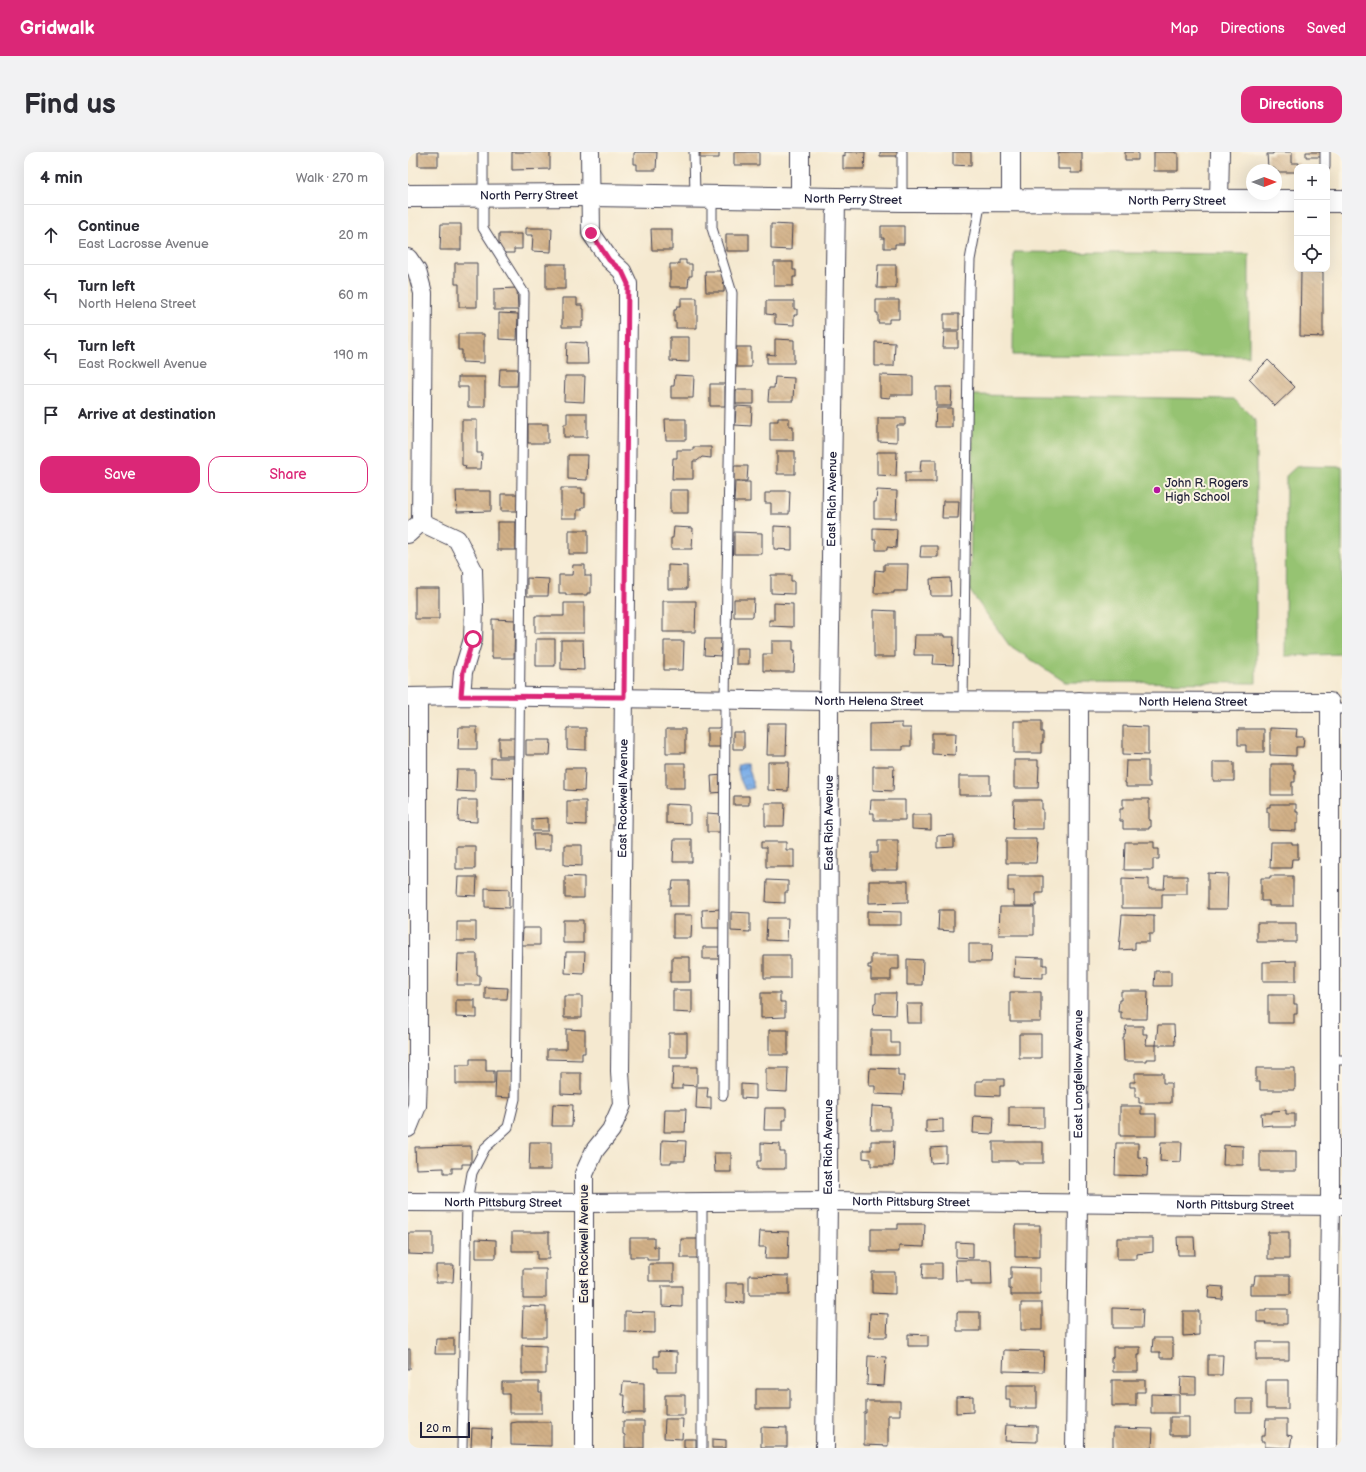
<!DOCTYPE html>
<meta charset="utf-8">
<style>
:root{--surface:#fff;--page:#f2f2f3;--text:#2b2b33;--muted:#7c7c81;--line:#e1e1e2;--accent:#db2777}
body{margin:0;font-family:"Balsamiq Sans",sans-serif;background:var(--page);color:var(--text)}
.controls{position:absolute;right:12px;top:12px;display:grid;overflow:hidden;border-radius:8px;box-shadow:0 4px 16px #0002}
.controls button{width:36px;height:36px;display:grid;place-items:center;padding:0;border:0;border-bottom:1px solid var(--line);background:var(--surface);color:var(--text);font:20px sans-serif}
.compass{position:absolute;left:838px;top:12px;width:36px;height:36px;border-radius:50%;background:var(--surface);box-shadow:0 4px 16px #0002;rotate:90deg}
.scale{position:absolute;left:12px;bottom:10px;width:50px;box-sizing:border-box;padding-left:4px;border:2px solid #22223b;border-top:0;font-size:11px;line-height:14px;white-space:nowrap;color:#22223b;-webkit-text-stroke:3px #fcf5e5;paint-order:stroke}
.stop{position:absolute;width:12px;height:12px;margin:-9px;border:3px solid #db2777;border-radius:50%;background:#fff}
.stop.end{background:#db2777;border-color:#fff;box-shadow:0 1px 4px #0008}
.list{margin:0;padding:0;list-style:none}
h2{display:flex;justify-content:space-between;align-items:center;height:52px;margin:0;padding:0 16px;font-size:17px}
h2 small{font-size:13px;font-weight:400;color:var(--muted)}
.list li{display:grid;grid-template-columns:26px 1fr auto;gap:12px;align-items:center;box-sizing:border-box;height:60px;padding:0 16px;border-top:1px solid var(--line)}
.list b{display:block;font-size:15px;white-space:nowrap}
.list p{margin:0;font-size:13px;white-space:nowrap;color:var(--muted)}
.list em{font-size:13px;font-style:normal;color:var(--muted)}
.actions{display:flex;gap:8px;padding:12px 16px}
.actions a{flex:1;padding:9px 0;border:1px solid var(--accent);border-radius:12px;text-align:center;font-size:14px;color:var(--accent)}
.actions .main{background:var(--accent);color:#fff}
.icon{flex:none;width:22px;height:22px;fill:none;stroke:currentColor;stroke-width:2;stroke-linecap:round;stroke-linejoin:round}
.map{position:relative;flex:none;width:934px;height:1296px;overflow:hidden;border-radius:12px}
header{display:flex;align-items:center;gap:24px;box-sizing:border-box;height:56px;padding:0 20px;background:var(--accent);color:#fff}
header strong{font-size:19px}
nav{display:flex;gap:22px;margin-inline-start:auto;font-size:14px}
.intro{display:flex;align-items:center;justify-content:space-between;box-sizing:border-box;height:96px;padding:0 24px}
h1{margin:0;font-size:28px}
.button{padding:10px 18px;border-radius:12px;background:var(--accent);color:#fff;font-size:14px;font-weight:700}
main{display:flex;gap:24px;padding:0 24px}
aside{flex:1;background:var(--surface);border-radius:12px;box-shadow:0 4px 16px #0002}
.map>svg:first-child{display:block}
</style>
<header>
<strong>Gridwalk</strong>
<nav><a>Map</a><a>Directions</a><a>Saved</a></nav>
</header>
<div class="intro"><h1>Find us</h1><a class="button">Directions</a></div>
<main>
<aside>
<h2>4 min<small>Walk · 270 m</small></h2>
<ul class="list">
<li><svg class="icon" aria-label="ahead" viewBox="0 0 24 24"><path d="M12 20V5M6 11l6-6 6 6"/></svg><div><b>Continue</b><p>East Lacrosse Avenue</p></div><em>20 m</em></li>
<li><svg class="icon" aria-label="left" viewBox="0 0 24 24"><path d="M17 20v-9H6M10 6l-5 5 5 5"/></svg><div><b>Turn left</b><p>North Helena Street</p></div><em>60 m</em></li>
<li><svg class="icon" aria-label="left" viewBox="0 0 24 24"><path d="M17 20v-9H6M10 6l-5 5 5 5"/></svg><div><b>Turn left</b><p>East Rockwell Avenue</p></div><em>190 m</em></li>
<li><svg class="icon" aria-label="arrive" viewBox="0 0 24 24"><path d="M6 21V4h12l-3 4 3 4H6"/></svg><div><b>Arrive at destination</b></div></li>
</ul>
<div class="actions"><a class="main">Save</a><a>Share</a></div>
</aside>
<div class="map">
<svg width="934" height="1296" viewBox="0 0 934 1296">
<defs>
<pattern id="water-waves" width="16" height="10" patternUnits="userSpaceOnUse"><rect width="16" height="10" fill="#7baee8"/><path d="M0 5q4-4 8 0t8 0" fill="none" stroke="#648dbd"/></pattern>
<pattern id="building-back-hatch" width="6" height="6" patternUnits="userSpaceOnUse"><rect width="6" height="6" fill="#d1b087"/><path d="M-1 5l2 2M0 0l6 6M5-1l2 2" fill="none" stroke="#b39775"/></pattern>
</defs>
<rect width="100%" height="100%" fill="#fcf5e5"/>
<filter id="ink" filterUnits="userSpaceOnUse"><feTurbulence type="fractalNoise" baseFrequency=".025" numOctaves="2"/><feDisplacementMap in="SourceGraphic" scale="8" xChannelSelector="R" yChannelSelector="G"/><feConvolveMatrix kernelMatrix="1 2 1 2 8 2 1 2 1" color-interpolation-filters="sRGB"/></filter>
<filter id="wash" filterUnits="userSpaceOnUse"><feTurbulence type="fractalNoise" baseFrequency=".012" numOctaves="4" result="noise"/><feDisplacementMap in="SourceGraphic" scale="16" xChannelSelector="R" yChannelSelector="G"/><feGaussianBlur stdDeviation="0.9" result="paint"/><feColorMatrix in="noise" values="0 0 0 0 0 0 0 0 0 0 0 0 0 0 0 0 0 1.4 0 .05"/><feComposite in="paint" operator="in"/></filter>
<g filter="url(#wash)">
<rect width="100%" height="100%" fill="#f5e9d0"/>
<!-- pitch -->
<path fill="#96c372" stroke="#5c7256" d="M606,100L841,102V204L605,203Z
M565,243L826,247L848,269V531L657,530L601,493L562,439Z
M889,314L934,315V502L877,504L878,324Z"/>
<!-- water -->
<path fill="url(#water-waves)" stroke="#4e6892" d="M334,612H339L343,623L346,636L337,638L332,627L329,614Z"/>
<g id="blocks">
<!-- building -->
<path fill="url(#building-back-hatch)" d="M10,0H30V14H10Z
M104,0H142V17L104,18Z
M228,0H249L248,18H229V12H226V1Z
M292,0H311V6H292Z
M326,0H351V13H326Z
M437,0H457L456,17H435V3L437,4Z
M472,0H491V4H472Z
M545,0H563V14L545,13Z
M653,0H674V21H663V17H650V1Z
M717,0H730V8H717Z
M746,0H767V1H770V19H746Z
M865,0H884V11H891V15H889V20H868V18H866V16H860L859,2H865Z
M898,0H917V5H898Z
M33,72H53V98H32Z
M363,72L384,73L383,98L363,97Z
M473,74H496V92H487V96H476V86H473Z
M118,76H144L143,100L124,99L125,83H118Z
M243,77H264V98H244Z
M91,82H114V97H106V101H91Z
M318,82H341V99H318Z
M271,108H278V112H284V124H281L280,135H262V112H271Z
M366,110H385V118H388V125H385V134H366Z
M47,111H69V155H51V132H47Z
M138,112H157V137H138Z
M470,113H488V136H469Z
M297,119H316V140H298Z
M893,119L915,120V185L892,184Z
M109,136L110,158H86V137Z
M154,146H169V153H174V157H176V169H174V175H154Z
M273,146H289V176H268V170H266V158H268L269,154H273Z
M468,148H491V167H481V171H470V161H468Z
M358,149H386V157H389V163H386V173L367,172V163L358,162Z
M91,161L110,162L109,188L91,187Z
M536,162H551V178H536Z
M536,180H550V196H535Z
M50,182H76V211L54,210V198H50Z
M262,185H281V210L262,209Z
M367,187L386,188V211H359V202L367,203Z
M159,190L179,191L180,212H158Z
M467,190L487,191L486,214H467Z
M328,195H343V215H328Z
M860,208L887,235L867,254L841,227Z
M92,217H110L109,234H91Z
M267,223L286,224L285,246H263V234H266Z
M472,223L505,224V243H482V246L472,245Z
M157,224H177L176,250L156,249Z
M50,225H77V255H60V235H50Z
M367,225L386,226L385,249H360L361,236H366Z
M302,232H317V254H302Z
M528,235H544L543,254H528Z
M328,238H346V252H328Z
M328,254L344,255L343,274L327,273Z
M528,256H544V275H527Z
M159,261H179V285H156V272H159Z
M370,266H381V274H385V288H362V269H370Z
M470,266H497V273H489V290L470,289Z
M257,267H278V288H258Z
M54,268H69V301H74L73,317H57L58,314L54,313Z
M120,272H140V291H120Z
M285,295H303V306L294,305L289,309H285V327H264L265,306H269V298H285Z
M369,299H387V322H369Z
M469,300H489L488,324L469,323Z
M160,303H180L179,328L160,327Z
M513,308H528V330H497V320H512Z
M326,314H340L339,329H326Z
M327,330H342V350H326Z
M153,336H174V341H177V355H174V358H169V366H153Z
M262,338H280V361H262Z
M469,338L489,339L488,366H466V350H468Z
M48,339H83V359L49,360Z
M363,339H382L381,362H363V351H357V341H363Z
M93,342H110L111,359H93Z
M535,349H551L550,366H534Z
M89,370H108V398H89Z
M366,374L384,375V398L366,397Z
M266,375L285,376L284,397H263V386H265Z
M465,376L489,377L488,396L479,395V398H468V388H465Z
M161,378H180V402H161Z
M326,380L354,381V402H326Z
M513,394H530V405H512Z
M476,412H500L499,439H486V441H466L467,418L476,419Z
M165,413H177V424H183V441H179V443H158V441H151V423H164Z
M260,413L279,414V437H260Z
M363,423H383V429H386V442L363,441Z
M119,426L141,427L140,444H119Z
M542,426L543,444H523L522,427Z
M7,436H31V467H7Z
M326,447H346L345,465H326Z
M255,449H288L287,480H255Z
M156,451H176V481H127V464H156Z
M366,451L385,452V475L361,474V468H366Z
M466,458L487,459V505H466Z
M84,467L107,468L106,506H84Z
M507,483H536V485H546L545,513L525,512L526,503H506Z
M128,487H147V514H128Z
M297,487H313V504L296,503Z
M153,488H175L176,518L153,517Z
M256,489H276L275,518H256Z
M364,489H385V498H387L386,520H363V519H355V502H364Z
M328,496H341V512H328Z
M606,569H633V580H635V591H633V601H606Z
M360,571H379L378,603H359Z
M494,571V576H503V594H495V598H461V572Z
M715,574L740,575V603L715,602Z
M51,575H69V597H50Z
M159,576H178V598L159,597Z
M299,576H314V595H299Z
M862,576L889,577L888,585H896L895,595H888V604L862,603Z
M258,577H277V601H258Z
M830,577H856V600H838V593H830Z
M325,580H336V597H325Z
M524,581H548L547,603L524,602Z
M91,586H108V604H91Z
M118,588H143L142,603H118Z
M83,606H108V626L83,625Z
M606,608H630V614H631L630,636H606Z
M718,609H740V630H742V635H718V631H717Z
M360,610H381L380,639L360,638Z
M805,610H826V629H805Z
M258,611H277V636H258Z
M863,612H885V618H887V630H884V643H863Z
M465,614H486L485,639L465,638Z
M157,616H177L176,639L157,638Z
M49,618H67V640L48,639Z
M315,623V640L304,641L303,624Z
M551,624H582V643H551Z
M326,644H341V653H326Z
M715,647H741V668H743V675H741V677H715V669H712V657H715Z
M51,648H69V670L50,669Z
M463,648H497V668H466V661H462Z
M606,648H634V657H635V677H605Z
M159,649H178V673L159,672Z
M357,651H377L376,674H357Z
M258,652L282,653V672L258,671Z
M862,652H888V660H890V671H888V679L861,678V660H859V655H862Z
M299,661L314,662V680H299Z
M504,663H523V678L504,677Z
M140,666V679H124V667Z
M125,682H142V698H126Z
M546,683V695L529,696V684Z
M266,687H284V710H265Z
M598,687H628V691H630L628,711H598Z
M470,689H490V718H463V701H470Z
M353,690H378V698H386V715H358V696H353Z
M717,690H746V697H751V707H745V718H716Z
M863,690H884V692H890V707H884L883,716H862Z
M156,693H174V714L156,713Z
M48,694H67V717H48Z
M800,721L820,722L819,757H800Z
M157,724L176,725V746H157Z
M600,724H635V741H628V754H606V739H600Z
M757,724H779V742H754V756H714V726L741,727V737H756Z
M862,724H885V754H861V749H853V726H862Z
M50,725H69L68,744L49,743Z
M359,728L380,729V740H377V751L358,750Z
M265,729H281V754H262V737H264Z
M461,729H500V750L461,751Z
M77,736L101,737V756L77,755Z
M592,755H626V783H591Z
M314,757V776H295L294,758Z
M531,758H546V779L530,778Z
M459,759L493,760V773H459Z
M323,760L342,761V780L323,779Z
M265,763H284L283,786H265Z
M714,763L746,764V782H741V790H727V797L711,798Z
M359,766H380L379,789L358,788Z
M155,768H175V791H155Z
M49,770H68V789H49Z
M849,771H888V790H849Z
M115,776H132V793H114Z
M561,792H584L583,810H561Z
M295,795H312V807H295Z
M158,800H177L176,822L157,821Z
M50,802H69V823H72V833H49Z
M356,803H382V826H356Z
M463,803H491V817H483V828H463V816H460V813H463Z
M264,805H282V830H262V819H264Z
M607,805L635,806V813H639V821H635V826L606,825Z
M499,807L515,808L514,833H499Z
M888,809V829H855V810Z
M747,819H763V834H746Z
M77,835L100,836L99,847H77Z
M265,838H284V861L265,860Z
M713,839H740L739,867H713V860H710L711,848H713Z
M602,840H633V870H602Z
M353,841H372V850H377V865L353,866Z
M468,841H488L487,863L465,862L466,851H468Z
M860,843H886V852H889V862H886V871H860Z
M156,844H174V866H156Z
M48,848H67V857H69V866L48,865Z
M498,852H514V871H499Z
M750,873H766L767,893H748Z
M718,874H735V882H739L738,893H748V907H738V909H716L715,885H716V882H717Z
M158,877L177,878V901H174V908L139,907V897H158Z
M361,878H380V903H361Z
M463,878H483V891H491V903H463Z
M261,881H279V905H261Z
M611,882H633V906H611Z
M62,907H78V919H86V932H48V913H62Z
M265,915H289V934L274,933V937H264Z
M358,916H380L379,940L358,939Z
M462,916L490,917V924H496L495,943L467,942V934H461Z
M848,916H887V938H852V930H848Z
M88,919H103L102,946L87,945Z
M153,921H173V943L153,942Z
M727,921H755V931H763V951H731V945H727V935H722V930H727Z
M575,927H596V934H592V944L568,943V929H575Z
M333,932L348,933V947L333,946Z
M289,935H300L299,945H303V957L288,956Z
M145,952L165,953L164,974H144Z
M464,954L483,955V978H463Z
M712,954H733V962H748V984H712Z
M601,955H636V976L601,975Z
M357,956H378V968H375V978H356Z
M257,957H278L277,980H256Z
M878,958V962H887V975H865V973L854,974L853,961H864V959Z
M566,964L586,965L585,982L565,981Z
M535,967V980L518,981V968Z
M254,988L278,989L277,1009H263V1011H253Z
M463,989H486L485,1014H463V1007L455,1006V998H463Z
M122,990H143V1018H121Z
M585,990H635V1011H610V1009H585Z
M753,990H774L773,1010L752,1009Z
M353,991L372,992V1000H377V1017H349V1009H353Z
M708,991H730V1005L740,1006L739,1024L707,1023Z
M816,993L835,994V1013H815Z
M63,994V1012H54V1016H44V1021H36V1016L8,1017L7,995Z
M538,995V1010L523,1011L522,996Z
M852,999H888V1019H852Z
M306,1001H323V1020H307Z
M490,1072H517L516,1095L491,1094V1100H463V1077H490Z
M607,1073H632V1105H607Z
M352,1079L381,1080L380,1107H357L358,1095H351Z
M104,1080H141V1107H129V1099H104Z
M860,1080H881V1107H860Z
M0,1081H25V1103L0,1102Z
M769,1085H786L787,1103H770Z
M222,1086H246V1095H250V1108H239V1105H222Z
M709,1086H745V1100L729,1102V1107H709Z
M68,1087L88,1088V1106H68Z
M273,1087H291V1106H273Z
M548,1090L565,1091V1106L548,1105Z
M547,1108H583L584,1133H563V1129H548Z
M515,1111H534V1127H514Z
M241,1112H266V1129H241Z
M28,1113H46L45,1130H28Z
M603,1115L632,1116V1143H603V1137H601V1127H603Z
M115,1117H138V1146H115Z
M464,1120H487V1142L464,1141Z
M341,1123L381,1124V1143H341Z
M847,1123H882V1143H842V1132H846Z
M318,1131H336V1151L318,1150Z
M254,1134H274V1155L254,1154Z
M801,1134L815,1135L814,1147L800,1146Z
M613,1151H634V1178H613Z
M115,1154L138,1155V1185H114Z
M705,1156L735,1157L734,1176H705Z
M858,1157H879V1172H857L858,1170H849V1159H858Z
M217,1159L247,1160V1181L217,1180Z
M775,1159H791V1183L775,1184Z
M549,1160H572V1179H549Z
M462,1161L480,1162L479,1185H461Z
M500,1182L520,1183V1194H500Z
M745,1186H765V1206H752V1200H744Z
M28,1187H46V1202H27Z
M848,1190H881V1208H848Z
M114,1193L138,1194V1222H114Z
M705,1195H732V1203H730V1220H705V1210H703V1206L705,1205Z
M0,1197H2V1217H0Z
M596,1198L636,1199L635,1220L595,1219Z
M251,1199L269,1200V1220H250V1216H246V1204H251Z
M800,1203H815L814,1223H800Z
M460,1204L478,1205L476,1234L459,1233Z
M773,1225L788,1226V1242H772Z
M704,1228H737V1240H728V1254H704Z
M858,1228H880V1257H858Z
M94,1230H131V1240H134V1261H101V1242H94Z
M215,1230L236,1231V1261H216L217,1243H214Z
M598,1233H629V1256H602V1247H598Z
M348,1237H382V1257H348Z
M743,1242L771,1243V1261H743Z
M257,1243H277V1263H257Z
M565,1244V1260L548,1261V1245Z
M828,1247H845V1261H828Z
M458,1249H492V1263H480V1294L456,1293V1261H458Z
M762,1265H781V1283H762Z
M257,1267H275L274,1287L256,1286Z
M858,1267H879V1283L884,1284L882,1296L857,1295V1289H853V1284H857Z
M215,1269H236V1296H217V1283L215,1282Z
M109,1270H143V1294L103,1293V1271Z
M598,1273L629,1274V1290L597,1289Z
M353,1275L379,1276V1295H353Z
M64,1276L84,1277L83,1296H63Z
M705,1276L745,1277L744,1296H705Z
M276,1287H288V1296H276Z
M304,1287L318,1288V1296H304Z"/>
</g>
</g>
<g filter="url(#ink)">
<use href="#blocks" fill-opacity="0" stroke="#424051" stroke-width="1"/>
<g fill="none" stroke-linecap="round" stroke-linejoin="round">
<defs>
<path id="lane" d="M286,0L287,44
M917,15V0
M304,45V76L324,141L317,547L315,943
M494,48V0
M555,549L561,139L562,108L573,48
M922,557H934
M922,908H934
M294,1050V1296
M54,1296L59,1050L64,1021L77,996L100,975L107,947L116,141L75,76V0"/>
<g id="street">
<path d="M392,0V46"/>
<path d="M603,0V48"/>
<path d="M811,49L812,0"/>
<path d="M0,106L9,119L15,141L13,370L0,382"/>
<path d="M13,370L49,387L65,418L66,454L65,487L55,520L53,544"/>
<path id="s1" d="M0,545L53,544L421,549L922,550V1054L919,1296"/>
<path d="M0,976L9,954L10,924V545"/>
<path id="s2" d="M0,1050L176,1051L420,1049L933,1054"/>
<path id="s3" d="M176,1296V1022L187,998L203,978L214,953L212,919L220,159V132L214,119L201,107L183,81L182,0"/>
<path id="s4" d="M417,1296L420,1049L421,549L428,47"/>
<path id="s5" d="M667,1296L670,1051L671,549"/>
</g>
<g id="secondary">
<path id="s6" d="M0,44L183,43L494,48L889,49"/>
<path d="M919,49H934"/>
</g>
</defs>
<!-- lane casing -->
<use href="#lane" stroke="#424051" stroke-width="11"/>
<!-- street casing -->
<use href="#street" stroke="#424051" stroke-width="20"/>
<!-- secondary casing -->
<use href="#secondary" stroke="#424051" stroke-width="24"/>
<!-- lane -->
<use href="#lane" stroke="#fff" stroke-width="9"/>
<!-- street -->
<use href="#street" stroke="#fff" stroke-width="18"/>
<!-- secondary -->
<use href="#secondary" stroke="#fff" stroke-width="22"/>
</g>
</g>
<g fill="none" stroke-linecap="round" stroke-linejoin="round" filter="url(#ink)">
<!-- route -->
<path stroke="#db2777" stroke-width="5" d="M65,487L55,520L53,544L216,545L220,132L214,119L201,108L183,81"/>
</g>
<!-- markers -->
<circle fill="#b5179e" stroke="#fcf5e5" stroke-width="1.5" cx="749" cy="338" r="4"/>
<g text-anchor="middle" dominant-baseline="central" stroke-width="4" stroke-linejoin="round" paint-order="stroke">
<!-- street labels -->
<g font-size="12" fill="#22223b" stroke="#fcf5e5">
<text stroke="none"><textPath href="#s6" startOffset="121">North Perry Street</textPath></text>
<text stroke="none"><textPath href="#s6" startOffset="445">North Perry Street</textPath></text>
<text stroke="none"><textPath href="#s6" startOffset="769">North Perry Street</textPath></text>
<text stroke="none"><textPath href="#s4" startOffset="949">East Rich Avenue</textPath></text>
<text stroke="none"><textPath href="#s1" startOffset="461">North Helena Street</textPath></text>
<text stroke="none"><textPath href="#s1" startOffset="785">North Helena Street</textPath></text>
<text stroke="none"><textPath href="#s3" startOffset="660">East Rockwell Avenue</textPath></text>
<text stroke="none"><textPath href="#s4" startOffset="625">East Rich Avenue</textPath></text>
<text stroke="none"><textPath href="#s5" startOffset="374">East Longfellow Avenue</textPath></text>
<text stroke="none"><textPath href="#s4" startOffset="301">East Rich Avenue</textPath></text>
<text stroke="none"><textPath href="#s2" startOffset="95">North Pittsburg Street</textPath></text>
<text stroke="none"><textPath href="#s2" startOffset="503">North Pittsburg Street</textPath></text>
<text stroke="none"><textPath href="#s2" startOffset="827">North Pittsburg Street</textPath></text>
<text transform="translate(176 1092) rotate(-90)">East Rockwell Avenue</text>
</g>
<!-- poi labels -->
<g font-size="12" fill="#22223b" stroke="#fcf5e5" text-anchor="start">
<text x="757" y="331">John R. Rogers<tspan x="757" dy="14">High School</tspan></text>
</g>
</g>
</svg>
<div class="controls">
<button>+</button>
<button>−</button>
<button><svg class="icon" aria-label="locate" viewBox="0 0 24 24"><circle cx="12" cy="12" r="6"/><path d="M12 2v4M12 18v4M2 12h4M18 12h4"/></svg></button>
</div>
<svg class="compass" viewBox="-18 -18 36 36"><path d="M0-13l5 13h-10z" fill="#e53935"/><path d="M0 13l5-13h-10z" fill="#7c7c81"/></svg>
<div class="scale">20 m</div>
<div class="stop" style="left:65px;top:487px"></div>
<div class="stop end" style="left:183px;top:81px"></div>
</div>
</main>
